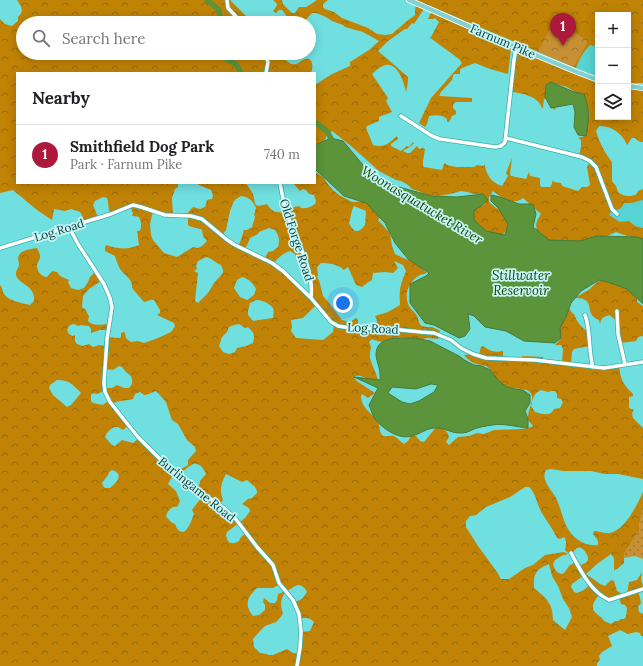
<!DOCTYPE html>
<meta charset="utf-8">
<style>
:root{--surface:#fff;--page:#f2f2f2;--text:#202124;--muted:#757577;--line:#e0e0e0;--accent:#ad193c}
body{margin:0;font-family:Lora,serif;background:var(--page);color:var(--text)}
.controls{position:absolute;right:12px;top:12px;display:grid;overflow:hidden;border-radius:0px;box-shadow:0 2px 10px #0003}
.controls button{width:36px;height:36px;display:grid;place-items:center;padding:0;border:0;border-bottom:1px solid var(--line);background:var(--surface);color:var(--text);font:20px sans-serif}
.you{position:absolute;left:343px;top:303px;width:14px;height:14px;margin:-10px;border:3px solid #fff;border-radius:50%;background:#1a73e8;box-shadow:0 0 0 6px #1a73e833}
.badge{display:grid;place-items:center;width:26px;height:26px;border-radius:50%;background:var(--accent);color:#fff;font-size:13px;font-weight:700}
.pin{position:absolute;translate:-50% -33px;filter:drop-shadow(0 1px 2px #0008)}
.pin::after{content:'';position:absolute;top:21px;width:14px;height:12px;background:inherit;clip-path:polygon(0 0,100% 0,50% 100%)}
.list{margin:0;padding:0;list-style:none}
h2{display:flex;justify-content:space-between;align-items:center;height:52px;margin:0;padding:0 16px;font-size:17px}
h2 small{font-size:13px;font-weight:400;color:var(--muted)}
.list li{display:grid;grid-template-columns:26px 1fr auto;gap:12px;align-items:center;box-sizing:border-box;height:60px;padding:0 16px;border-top:1px solid var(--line)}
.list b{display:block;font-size:15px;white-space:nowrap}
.list p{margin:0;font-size:13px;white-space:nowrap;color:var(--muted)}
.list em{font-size:13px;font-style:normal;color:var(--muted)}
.icon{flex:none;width:22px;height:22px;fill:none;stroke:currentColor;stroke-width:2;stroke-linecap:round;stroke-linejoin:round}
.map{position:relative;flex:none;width:643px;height:666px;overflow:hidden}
.search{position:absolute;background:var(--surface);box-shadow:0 2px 10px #0003;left:16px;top:16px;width:300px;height:44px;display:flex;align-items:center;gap:10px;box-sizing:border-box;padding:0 14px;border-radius:22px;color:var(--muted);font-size:15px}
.panel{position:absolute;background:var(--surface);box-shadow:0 2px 10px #0003;left:16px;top:72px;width:300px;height:112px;border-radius:0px}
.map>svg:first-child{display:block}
</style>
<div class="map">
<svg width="643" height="666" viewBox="0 0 643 666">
<defs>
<pattern id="grass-dots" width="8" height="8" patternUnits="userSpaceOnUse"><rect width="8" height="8" fill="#c89035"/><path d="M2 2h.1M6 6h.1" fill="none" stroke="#a1772e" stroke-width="1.8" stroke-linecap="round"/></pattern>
<pattern id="forest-crowns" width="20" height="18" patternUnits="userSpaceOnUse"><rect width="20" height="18" fill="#c08305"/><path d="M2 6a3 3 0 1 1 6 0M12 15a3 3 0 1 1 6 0" fill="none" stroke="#9b6d08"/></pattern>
<pattern id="park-crowns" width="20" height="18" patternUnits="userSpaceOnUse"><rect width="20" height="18" fill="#c89035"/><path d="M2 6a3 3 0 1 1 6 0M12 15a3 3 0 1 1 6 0" fill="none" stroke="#a1772e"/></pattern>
</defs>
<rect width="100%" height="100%" fill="#70dfdf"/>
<!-- built -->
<path fill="#56d3d3" d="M590,45L598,47V79L575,71L578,63L586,49Z
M643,200V228L635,226L629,221L620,222L609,215L610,213L612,210L620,207L625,203H632Z"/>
<!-- grass -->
<path fill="url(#grass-dots)" d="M643,508V559L635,556L624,558V554L640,529L639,525Z"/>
<!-- forest -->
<path fill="url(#forest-crowns)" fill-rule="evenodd" d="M17,0H230L253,23H23V53H282C285,59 289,66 296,64C299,63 302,60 305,59C314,57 313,68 311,73H17V183H178V187L175,189L172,198L173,215L153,211L150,224L151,235L153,240L164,253L177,257C183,253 187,251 193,247L198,248L202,246L207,241L203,236L202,230C197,227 192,228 188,225V216H185L193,207L200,209L205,207L207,200L212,199L213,195L211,190L199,185L196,183H246C248,187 251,190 253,194C256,205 253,208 267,204C272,212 277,214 286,211V209L299,206L301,208C306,209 311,207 315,204L316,201L314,195L309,194L306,190L303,189L300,191L293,183H315V172L323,177L327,183L333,190L339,195L352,202H356L362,201H366L381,215L378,220L390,233L392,246L395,254L403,258L415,262L427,273C412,275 402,292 409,306C411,310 415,312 417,316C419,319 418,324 422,326C425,327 429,327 432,327C435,328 438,330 440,331L438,336V339C434,339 432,338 428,338C425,338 422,340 419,340C411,340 404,337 396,338C384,339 385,345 372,339L369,342C373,348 369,351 370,358C372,366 376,372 378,380L370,381C365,378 362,375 355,376L354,378L358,382L375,393L368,398L362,394L361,396C361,408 372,413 378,422C380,426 379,431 382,435C385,438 390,435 394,436C397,438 401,442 404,444L408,441L411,436H416L420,441L424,442L437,426C443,428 448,431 449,437L446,442L449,445L458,437L469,436L477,433L484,434L494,430L522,429L532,427L533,426L528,420C527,412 533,403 532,396C530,385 511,391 504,387C496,382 494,371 486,366C483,365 480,365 477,364C472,363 467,359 464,355L472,354L479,355L481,347L483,346C489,351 496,353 503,351V358H522V356L543,357V360L562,362L563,349L561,345H555L560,340L561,338C556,328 564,315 567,305L572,313L574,314C577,322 581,327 588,332L589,346L574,349L572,352L571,363L591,366H619C621,381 623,384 633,394V396L629,397V408L634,410L632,413L633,418L643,428V479L618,474H605L591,471H563L551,469L546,470C540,480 552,490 556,498C563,512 563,529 577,539C583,544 590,546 598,545C599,540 596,538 593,534L594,531C599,531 604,534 610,533C625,530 637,505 643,492V508L639,525L640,529L624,554V563L617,569L614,570V558L611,554L597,564L586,574L600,584L605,586L611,580L614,581L617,591L624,595L627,594L629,582L637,580L642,572L641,580L643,586V589L638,591L640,598L641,603L638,607L639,612L643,614V636H641L640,633L636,632L628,634L620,630L608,636L612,646L602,652L599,656L600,660L597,663V666H0V285C3,288 2,291 4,294C9,301 22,303 30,305L34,301C36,284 15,284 16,273C16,270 19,268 19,264C19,262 18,260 18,258C19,250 31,249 37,248C38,250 39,252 40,255C41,259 38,261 37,265C37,271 41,277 47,277L52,271L57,272L60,276L69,280L68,282L71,288L78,290L84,288L88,282L90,277L95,272L101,281L89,289L83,296L82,307L86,310L87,313L89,316L88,321C93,327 102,324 109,324L107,330H100L91,333V329L89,326L81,325L78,326C73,322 69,324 67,330L69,334L73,336L75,335V341L77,344L83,346L89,344L93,347L99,345L106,346L107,337L119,338L121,337V333L124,332L125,333L126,338L128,340L131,342L138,341L144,343L158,338L171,332L175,326L174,323L157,315L160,313V310L154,300C150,299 148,302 144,302L132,288C133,279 125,276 120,269C118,265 116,260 115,256L105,251V247L106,245C118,249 128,250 139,245L137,231C138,231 140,231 140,230C142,228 141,219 139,217C137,216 134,216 132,216L133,213L130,206L110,214C108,208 109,204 107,198L103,197L95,201L93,205L98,217L84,221L81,213L78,211L71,209L65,211L54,209L52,220L37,210L13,190L0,193V19L5,24L12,26L18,21V17C25,11 21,6 17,0ZM241,196C249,197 253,201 256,208L254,215L255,217L252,227L247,230H244L241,240L238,246L222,235L226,230L230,211L234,201L236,199ZM354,206L366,211L365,225C358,234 354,233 349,223C351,218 351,210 354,206ZM269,228L275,230C279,236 280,240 278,247L273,251L268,252L265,258L245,249L248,243L250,238L258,234L259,232ZM290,251L295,254L296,258L304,256L312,286L310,297L274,263C278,258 283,253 290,251ZM206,257C212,258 215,263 221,265L223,270V273L214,283L208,293L198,303L195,301L198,273L194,271L197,269L196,266L198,261ZM394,261L403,265L406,271C400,285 399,290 400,305L388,312L375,316L377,320L376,328H358V320L356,318L350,322L342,320L330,304L323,296L319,280L317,278L318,277L317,276H318L317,267L321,263C329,263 338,264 344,270L348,267L356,285L362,287L367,283L372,280L373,273L385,272L393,273L398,268ZM242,277C249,279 253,283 256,289L254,295L247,300L240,297L234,288L237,280ZM256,300C261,300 263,301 267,303C275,308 274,310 273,318L253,321L248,315V311L250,303ZM316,305L334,324L333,332L323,340L296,338L291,331L292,327L291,320L303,318ZM239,324L245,328L248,327C254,333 255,334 253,343L246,346L237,348L235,352L229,354L223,352L219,346L222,337L227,332L229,327L234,325ZM119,366L122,367L126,372L131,376C133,382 133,384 129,388H124L117,385L112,388H105V369L113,370ZM57,380C70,380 72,384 81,393L71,405L67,407L53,395L49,388L50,385ZM541,390L548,392L551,391H555L557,394V398L561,399L563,402L560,408L554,409C550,417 542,414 535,412L531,406C533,398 533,394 541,390ZM104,391L108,401L103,405L93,403L91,401V395L93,393L97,394ZM156,391L166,402L172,420L178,424L187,440L195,447L196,451L188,460V465L183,468H180L174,473L139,438L133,443L122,440L115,446L112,445L105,437C106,433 112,426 117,427C119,427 121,429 123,430L128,426L112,404C118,400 126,401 133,399L135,394L140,392L144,395H146ZM193,464C200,463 203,468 206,474L200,481V483L197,489L204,494L192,510L194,514C191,521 190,527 184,532L179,531L176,527C176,523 173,524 170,521C169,520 167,518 166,516C167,511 172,506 177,507L180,501L176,491L168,484L174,473L178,476L188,467L190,466ZM112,470C125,474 116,483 110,488H105L103,486L102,483L108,475L109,472ZM226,474L242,482L247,480L255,487L257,491V493L252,498L248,499L242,504L249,508L250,511L245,518L239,523L220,504L223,500C219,489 221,484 226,474ZM525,487H529C535,492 536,500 539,507C544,518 552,527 557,538L560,539L564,537C567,541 566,546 565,550L568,553L571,554L577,548C578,548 580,547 581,548C584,549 589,556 588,560C587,563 582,564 579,566L576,562L570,565L564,573L562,574C556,573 555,570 553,564L555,560L563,555H565L568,554L564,552L545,555L533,565L525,568L509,579H501L497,572L478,546L466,527V521L470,516L476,515L486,507L510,497ZM239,523L246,533L241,537L239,541C231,545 228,544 226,535L227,532ZM549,564L552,576L558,586L563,599L569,608L572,617L565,630L553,620C553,603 546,598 534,588C533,574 536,569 549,564ZM583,576L589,585L584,590L577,593L574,592L571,587L572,584ZM280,584L286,591L278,594L277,600L275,603H270L264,598L263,602L265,605V610L259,615L253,616C244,605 247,597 257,588H273ZM298,585C302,585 305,588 307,592L302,599L295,602L299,618C305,618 310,617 314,622L310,631L301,632L302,643L300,654L293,653L287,649L273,655H268L267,654L260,653L254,647L253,639L260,631L265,626L276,622L280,618L283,613C280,605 280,599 286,591C289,591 294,586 298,585ZM599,595L609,600L619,597L621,604L625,605L627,608L626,617L624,619H621L618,621H615L611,624L604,621C602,617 600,617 597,614C589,609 594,601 599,595Z
M273,0H282L283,4L292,13H295L299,7H306L311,4L317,0H328L323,4V7L325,9L334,12L342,18L368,28L377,34L385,35L392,34L407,21L415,15V9L416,5L424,9L414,24L412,23L407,29H405L388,41L378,51L408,77V82L406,92C404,83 398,63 386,65C380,66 376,71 372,74L388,98L386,101L392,112L379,117V121L367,126L366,128L373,145C385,148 389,143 397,136L398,139L391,144V146L401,151L407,146L409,147L413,142L414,143L410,147L404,150L403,151L407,153H410L417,146L419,149L423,148L425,149L423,161V166L424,167L442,170L444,164L445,163L447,165L456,167H474L477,165L483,166L485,165C486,175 492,183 502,186L508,176L506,173L512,158L510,174L511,176L526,179L529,172L530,176L540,178V185L541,187H550L551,186L553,180L554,182L561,183L562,186L578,191L582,187H587L590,185L587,167L590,162L579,156L581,147V140L578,138L585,136C586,132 586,129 586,126C586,122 588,119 589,116C589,111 585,97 583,93L578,94L567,87L553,83L552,103L556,110L550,107L547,98L544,99L543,107L542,109C540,97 523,93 512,92L516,54L520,51L582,77L598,82V117H628V88L643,90V142H640L635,138H632L627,145C623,134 611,125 599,126L596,131C599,142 605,153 612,162V181C613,183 615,184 616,186C617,188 617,190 618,192C623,197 631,197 637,194L638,191L643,189V200L632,203H625C623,204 623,206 621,208C616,211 612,208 609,215L620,222L629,221L635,226L643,228V242L638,238L627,236L616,232L607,236L570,245L539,238C536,225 534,225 541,214L523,198C513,206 502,198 493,191L489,197V202C494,207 503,212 506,217C508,220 509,225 507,229C501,243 483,228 475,224L472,212C473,211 475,209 476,208C481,205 485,207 486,200L482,194H474L467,192L461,191L450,194L438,196L426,195L421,192L412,189L407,184L401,181L396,180L379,171L351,146L332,131L327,135L324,142L315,149V85L332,74L350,66V62L369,50L379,41L363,32L345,27L343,25L332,21L324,16L316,13H312L309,16L303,23H292L290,20L286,18V15L282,10H279L276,13L273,11L276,7L277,4Z
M416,0H643V83H628V15H598V47L590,45C584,51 579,60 576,68Z
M434,12L510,47L511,49L508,74L490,69L475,63L462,68L460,70V74H454L453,76L452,80L441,92L439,96H440L472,98V102H455L453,105V108L456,111V114L452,116L449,122H447V119C442,114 435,115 429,116L427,124L425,127L419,123L431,98L462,63L459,59L429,37H431L439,22L435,18L433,19H428L430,14Z
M600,280H618L637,298V302L643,306V336L638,337L636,341L620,343L616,320L609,315C602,318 602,317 600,324L599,320C585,314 593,304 585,300C582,298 578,298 575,298C579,295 583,293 587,291C592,288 595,283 600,280Z"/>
<!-- park -->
<path fill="url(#park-crowns)" d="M555,21L588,41L574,67L538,51Z"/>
<!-- water -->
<path fill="#5b943a" stroke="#457b3c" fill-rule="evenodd" d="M551,82L574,92L584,94C590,109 589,120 586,136L578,135L574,127L575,112L573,104L551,108L545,97L546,85Z
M331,138L343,141L368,171L395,186L432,196L457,197L483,194L488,200L481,206L474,210V220L486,231L505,235L508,224L498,208L491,201V195L500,197L519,204H533L536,214L533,227L549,240L580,241L597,236L637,237L643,239V304L627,289L611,283L599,280L581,291L571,303L566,317L560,328L561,338L555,343L524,341L506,331L485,327L474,316L468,314L470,329L465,336L459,338L434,325L425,323L410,303V284L426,276L429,273L408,259L395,243L385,223L366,203L344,196L315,169V145Z
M415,338L430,341L459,356L466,361L474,365L482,366L490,370L500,382L507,387L515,389L523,390L530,395V403L525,411L528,419V428C516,427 504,423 492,425C486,426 479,427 474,429C470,431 466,433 462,433C452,434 444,427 435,428C427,428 420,434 412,436C399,440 383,429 375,419C372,415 371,409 369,405L378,388L354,377L380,380C381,369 377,364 376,355C376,334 401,339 415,338ZM431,384L438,385L434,392L419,401L410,404L402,402L388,393L392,387L416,389Z"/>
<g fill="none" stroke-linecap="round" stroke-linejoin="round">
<!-- river -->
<path stroke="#5b943a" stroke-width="5.5" d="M207,0L219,10L221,23
M225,53V58L236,64L241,73
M315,122L327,131L334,144"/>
<defs>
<path id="minor" d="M227,0L228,8L242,23
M264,53L268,62L266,73
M401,116L432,136L440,139L495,147L501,146L505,142L514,60L516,47
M506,138L582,157L590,161L596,167L612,209L617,214
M280,183C282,195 285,208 289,220C299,245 314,270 311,298
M69,227L78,244L104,284L110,298L112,307L107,339L104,383L105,392L110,402L138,437L171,470L182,480L224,508L235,518L257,547L273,565L279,583L293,600L299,614L301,631L300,648L297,666
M0,248L111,214L133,205L141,207L165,215L191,216L202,219L226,239L235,245L272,263L283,271L311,298L331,322L338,326L350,328L391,329L421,332L434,333L451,340L461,348L473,354L486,358L535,360L604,368L643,362
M617,311L618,334L625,364
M585,315C591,330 588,350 593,367
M571,553C581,571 590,591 609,600L643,589"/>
<path id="major" d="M409,0L516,47L577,72L598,80
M628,86L643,88"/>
</defs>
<!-- minor casing -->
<use href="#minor" stroke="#39afaf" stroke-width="5"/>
<!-- major casing -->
<use href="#major" stroke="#fff" stroke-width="6"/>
<!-- minor -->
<use href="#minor" stroke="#fff" stroke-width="3.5"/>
<!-- major -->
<use href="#major" stroke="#85d1d1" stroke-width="4.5"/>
</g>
<g text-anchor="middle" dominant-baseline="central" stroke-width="3.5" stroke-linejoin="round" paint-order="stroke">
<!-- street labels -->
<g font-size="12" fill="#114242" stroke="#c4f6f6">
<text transform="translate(503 41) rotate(23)">Farnum Pike</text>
<text transform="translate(59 230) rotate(-17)">Log Road</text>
<text transform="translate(297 240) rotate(72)">Old Forge Road</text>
<text transform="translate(373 328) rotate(3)">Log Road</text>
<text transform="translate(197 489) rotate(39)">Burlingame Road</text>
</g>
<!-- water labels -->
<g font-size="13" font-style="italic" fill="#1d4200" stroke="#c4f6f6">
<text transform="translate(422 205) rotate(31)">Woonasquatucket River</text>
<text x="521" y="275">Stillwater<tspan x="521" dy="15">Reservoir</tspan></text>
</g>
</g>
</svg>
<div class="controls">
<button>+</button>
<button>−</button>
<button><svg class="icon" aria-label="layers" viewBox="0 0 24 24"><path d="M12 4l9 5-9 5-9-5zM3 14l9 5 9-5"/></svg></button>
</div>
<div class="you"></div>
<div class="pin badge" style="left:563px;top:46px">1</div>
<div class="search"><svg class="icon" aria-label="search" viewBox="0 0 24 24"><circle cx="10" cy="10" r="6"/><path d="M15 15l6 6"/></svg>Search here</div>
<section class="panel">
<h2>Nearby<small></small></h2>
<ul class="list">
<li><span class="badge">1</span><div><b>Smithfield Dog Park</b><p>Park · Farnum Pike</p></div><em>740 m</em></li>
</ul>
</section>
</div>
